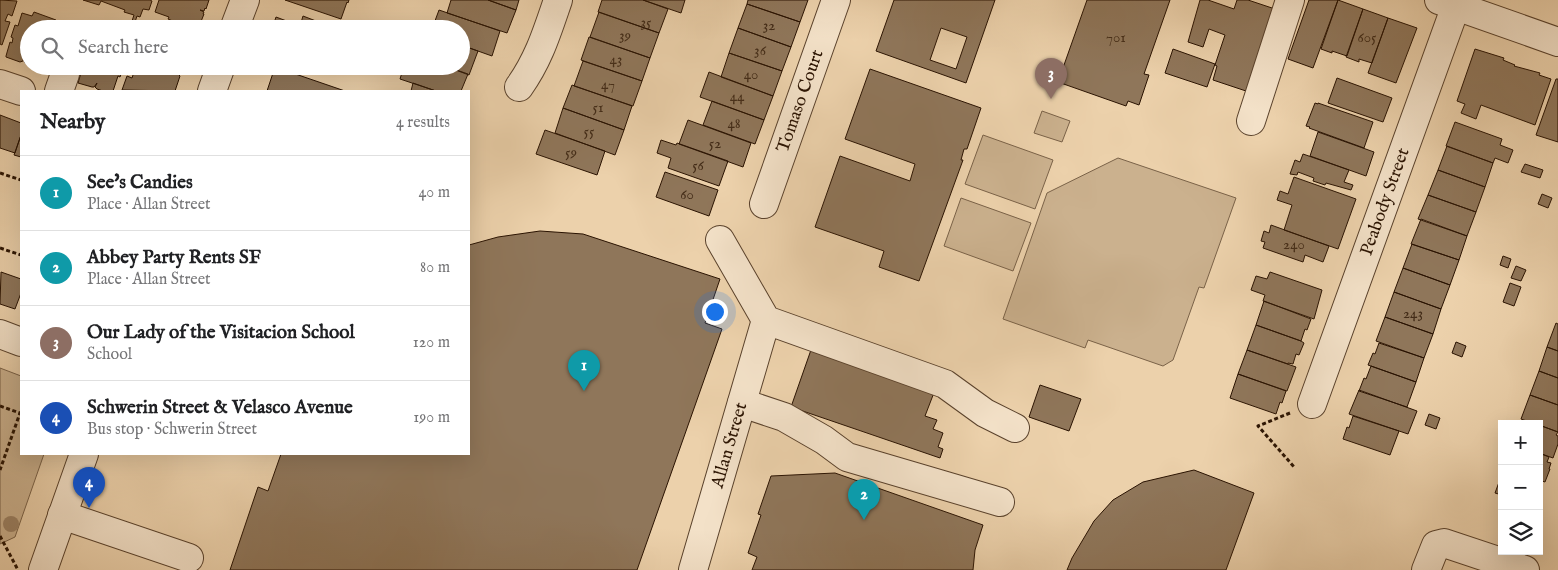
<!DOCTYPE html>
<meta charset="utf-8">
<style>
:root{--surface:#fff;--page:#f6f6f6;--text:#202124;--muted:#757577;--line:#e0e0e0;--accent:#d93025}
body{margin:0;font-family:"IM FELL English",serif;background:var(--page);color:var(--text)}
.controls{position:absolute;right:15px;bottom:15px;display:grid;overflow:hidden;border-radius:0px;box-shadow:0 5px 20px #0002}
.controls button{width:45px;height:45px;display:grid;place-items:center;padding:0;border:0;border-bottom:1px solid var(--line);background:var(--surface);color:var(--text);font:25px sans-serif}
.you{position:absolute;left:714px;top:311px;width:18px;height:18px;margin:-12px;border:4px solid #fff;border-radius:50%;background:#1a73e8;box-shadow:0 0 0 8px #1a73e833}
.badge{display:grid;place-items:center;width:32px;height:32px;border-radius:50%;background:var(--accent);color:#fff;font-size:16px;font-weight:700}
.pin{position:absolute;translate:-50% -41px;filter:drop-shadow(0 1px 2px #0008)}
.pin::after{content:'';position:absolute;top:26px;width:18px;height:15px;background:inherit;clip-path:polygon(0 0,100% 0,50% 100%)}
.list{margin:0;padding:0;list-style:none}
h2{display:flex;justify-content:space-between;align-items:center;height:65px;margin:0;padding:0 20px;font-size:21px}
h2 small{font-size:16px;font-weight:400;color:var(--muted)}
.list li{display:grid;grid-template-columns:32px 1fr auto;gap:15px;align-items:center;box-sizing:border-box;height:75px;padding:0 20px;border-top:1px solid var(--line)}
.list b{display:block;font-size:19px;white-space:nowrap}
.list p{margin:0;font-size:16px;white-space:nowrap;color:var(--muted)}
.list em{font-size:16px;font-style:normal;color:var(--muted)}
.icon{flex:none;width:28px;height:28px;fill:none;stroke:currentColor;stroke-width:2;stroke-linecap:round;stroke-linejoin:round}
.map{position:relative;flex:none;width:1558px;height:570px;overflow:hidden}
.search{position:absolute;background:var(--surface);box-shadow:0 5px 20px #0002;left:20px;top:20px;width:450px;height:55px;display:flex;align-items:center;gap:12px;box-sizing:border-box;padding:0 18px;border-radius:28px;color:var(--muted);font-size:19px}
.panel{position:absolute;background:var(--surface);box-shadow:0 5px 20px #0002;left:20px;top:90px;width:450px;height:365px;border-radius:0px}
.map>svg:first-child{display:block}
</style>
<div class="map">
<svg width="1558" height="570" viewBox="0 0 1558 570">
<rect width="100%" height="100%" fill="#ecd1ab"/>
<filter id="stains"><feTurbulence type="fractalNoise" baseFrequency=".004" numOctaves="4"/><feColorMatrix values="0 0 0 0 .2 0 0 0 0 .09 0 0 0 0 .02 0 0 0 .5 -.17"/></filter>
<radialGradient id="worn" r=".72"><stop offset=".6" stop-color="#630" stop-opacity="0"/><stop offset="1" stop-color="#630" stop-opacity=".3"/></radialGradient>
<!-- green -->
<path fill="#cbb18e" stroke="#7a6248" d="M1042,111L1070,121L1062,142L1034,133Z
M983,135L1053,160L1035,209L965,184Z
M1118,158L1236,198L1204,288L1199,287L1173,360L1163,366L1088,340L1085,348L1003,319L1047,193Z
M961,198L1031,223L1013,271L944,246Z
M0,368L21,376V454H44L15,537L0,544Z"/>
<!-- building -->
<path fill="#8f765a" stroke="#2a1302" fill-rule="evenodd" d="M0,0L17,1L12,16L8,14L5,21L10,22L2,45L0,44Z
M83,0H150L152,1L149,10L143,9L140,17L137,16L134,25L131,24L134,15L124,12L125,10L101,1L99,5Z
M159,0H209L206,9L205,8L204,11L200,10L204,12L203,14H204L198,29H191V26L185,24V22L180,21V24L168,19L169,17L155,12Z
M285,0H349L348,3L347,2L341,19Z
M451,0H488L516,10L507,33L447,13Z
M488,0H519L516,10Z
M602,0H643L668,9L659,33L598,12Z
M643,0H685L681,13Z
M748,0H808L800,22L747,4Z
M894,0H995L966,83L876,51ZM941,28L967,37L956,69L930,60Z
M1087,0H1170L1144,74L1149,75L1139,105L1128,101L1126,106L1058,82Z
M1200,0H1208L1234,9L1237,0H1248L1278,10L1246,91L1213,80L1217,66L1215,65L1225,35L1209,29L1203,47L1188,42Z
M1309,0H1338L1313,68L1288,59Z
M1338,0L1363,9L1347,56L1332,51V53L1321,49Z
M747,4L800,22L791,47L738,28Z
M1363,9L1388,18L1372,63L1359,59V62L1346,57Z
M439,10L500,31L492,56L461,45V29H432Z
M34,12L56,20L54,29H29V65L24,62L26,58L24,57L23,61L20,62L6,57V56L10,42L12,43L13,38L11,37L15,25L18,26L22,13L32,16Z
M599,12L659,33L650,58L590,37Z
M303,16L329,26L328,29H272L276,17L300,26Z
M1388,18L1417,28L1396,83L1368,73Z
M738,28L791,47L782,71L729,53Z
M589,37L650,58L642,81L581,60Z
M461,45L478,51L469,75L445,66H461Z
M1173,49L1215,64L1207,87L1165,73Z
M1475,49L1504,58L1503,60L1515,65L1514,66L1540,73L1539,75L1551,79L1535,125L1481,105L1476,119L1461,113L1465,104L1457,101Z
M729,53L782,71L773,96L721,77Z
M583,61L642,81L633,106L574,86Z
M83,66H124L120,77L118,76L113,91H103L97,89L95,87L97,83L94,87H92L78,83Z
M136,66H172L177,68L176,71L180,72L179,75L180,76L175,91L122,90L127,76L132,78Z
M288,66H310L307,74Z
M404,66H445L468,74L461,91H436L400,79Z
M275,67L345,91H267Z
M870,69L981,108L967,149H964L961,160H963L919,281L879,267L884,251L815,227L840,156L910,181L915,164L845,139Z
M709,72L773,96L764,120L700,97Z
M1337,78L1392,98L1383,122L1328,103Z
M1556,79H1558V142L1536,135Z
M413,83L436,91H411Z
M572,85L632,106L624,130L563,108Z
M712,101L764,120L755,144L703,125Z
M1315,103L1318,104V103L1373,122L1364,148L1309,128L1310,127L1306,126Z
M563,108L624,130L615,155L555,133Z
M0,115L21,123V135L15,153L0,148Z
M688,120L751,143L743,167L679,144Z
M1455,122L1502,139L1500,145L1513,150L1508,163L1495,158L1493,163L1446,146Z
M545,130L605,151L597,175L536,154Z
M1318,132L1374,152L1366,176L1310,156Z
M21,135V157L14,155Z
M661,140L676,145L677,143L728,161L719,186L668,168L671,158L657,153Z
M1447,146L1493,163L1485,187L1438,170Z
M1303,154L1349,170L1344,182L1353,185L1351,190L1326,183L1325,185L1313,181L1314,178L1298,172L1297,175L1290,174L1295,160L1300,162Z
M1525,164L1543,170L1540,178L1521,172Z
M1438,170L1485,187L1476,212L1428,195Z
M665,172L718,190L709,216L656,197Z
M1294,177L1356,199L1338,249L1284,230L1292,205L1277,200L1280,191L1288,194Z
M1542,194L1552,198L1548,208L1538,204Z
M1428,195L1476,212L1467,236L1418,219Z
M1421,219L1467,236L1459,260L1411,244Z
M1271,225L1329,246L1323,262L1305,255L1303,262L1263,248L1265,242L1261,241L1264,231L1269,233Z
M540,231L583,234L720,279L705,323L722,329L637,570H230L258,487L268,491L281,454H469V245L498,237Z
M1412,244L1459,260L1450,285L1403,268Z
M1503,256L1511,259L1508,268L1500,265Z
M1516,266L1526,270L1521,281L1511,278Z
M1403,268L1450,285L1441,309L1394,292Z
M1,272L21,279V293L15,309L0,304Z
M1270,272L1322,290L1314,319L1263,301L1265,295L1251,290L1256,276L1267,279Z
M1510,283L1521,287L1514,306L1503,302Z
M1394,292L1441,309L1433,334L1385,317Z
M1264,301L1311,319L1307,330L1305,329L1301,341L1256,325Z
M1385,317L1433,334L1424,358L1376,341Z
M1556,323L1558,324V351L1547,347Z
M1256,325L1301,341L1304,343L1299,355L1296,354L1293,364L1288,363V364L1247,350Z
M1456,342L1466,346L1462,357L1452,353Z
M1379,343L1424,358L1416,382L1368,365L1373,353L1375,354Z
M812,347L935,390L925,416L937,420L933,429L943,433L938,447L943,449L940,458L791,407Z
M1547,347L1558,351V378L1539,371Z
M1247,350L1296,367L1287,391L1238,374Z
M1371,366L1416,382L1407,407L1359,391L1364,378L1366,379Z
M1539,371L1558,378V405L1530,395Z
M1238,374L1286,391L1282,403L1280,402L1276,414L1230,398Z
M1040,385L1081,399L1069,431L1029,417Z
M1359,390L1417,411L1408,434L1349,414Z
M1530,395L1558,405V432L1539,425V424H1535L1521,419Z
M1429,414L1440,418L1436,429L1425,425Z
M1353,416L1399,431L1390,455L1343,439L1347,427L1349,428Z
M1539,425L1558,432L1556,435L1558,436V444L1553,458L1539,453Z
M1539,453L1549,457L1547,462L1551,463L1549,469H1550L1545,482L1539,480Z
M1194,470L1254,493L1226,570H1067L1072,558L1094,521L1113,500L1143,482Z
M835,473L983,525L975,550L973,570H752L757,557L748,553L761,515L758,514L771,476Z
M1502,474V495L1495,493Z"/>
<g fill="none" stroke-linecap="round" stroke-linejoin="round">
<defs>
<g id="minor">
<path d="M1439,0L1558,42"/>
<path d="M234,29L245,0"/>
<path d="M0,84L21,91"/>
<path d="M519,87C539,59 547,32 558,0"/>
<path d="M59,91L65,74"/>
<path d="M212,91L221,66"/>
<path d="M1251,121L1290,0"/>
<path id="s1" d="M764,204L836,0"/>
<path d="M720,240L766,320L945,384L985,413L1015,428"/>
<path d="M0,334L21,342"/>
<path d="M742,403L784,417L824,440L847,457L1000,502"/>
<path id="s2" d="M1312,404L1458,0"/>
<path d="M62,515L189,558"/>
<path d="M43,570L84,454"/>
<path id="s3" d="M693,570L766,320"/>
<path d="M1426,570L1436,545L1444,543L1525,570"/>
</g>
</defs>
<!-- minor casing -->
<use href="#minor" stroke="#5a422c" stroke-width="30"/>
<!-- path -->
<path stroke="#2a1302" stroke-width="3" stroke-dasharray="4 2.5" stroke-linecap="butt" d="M0,173L21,180
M0,248L21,255
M0,406L20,413L0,470
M1290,413L1258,426L1295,468
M0,536L18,570"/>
<!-- minor -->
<use href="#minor" stroke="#f3e1c8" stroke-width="28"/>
</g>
<!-- trees -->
<circle fill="#9c8265" cx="11" cy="524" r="8"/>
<g text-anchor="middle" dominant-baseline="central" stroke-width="4" stroke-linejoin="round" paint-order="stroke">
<!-- number labels -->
<g font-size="15" fill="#432c18">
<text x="646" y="22">35</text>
<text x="769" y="25">32</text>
<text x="625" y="35">39</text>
<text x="1116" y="37">701</text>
<text x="1367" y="37">605</text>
<text x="760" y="50">36</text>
<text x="616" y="59">43</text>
<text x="751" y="74">40</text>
<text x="608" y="84">47</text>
<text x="737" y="96">44</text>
<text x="598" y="107">51</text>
<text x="734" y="123">48</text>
<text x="589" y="131">55</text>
<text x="715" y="143">52</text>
<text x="571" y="152">59</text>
<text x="698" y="165">56</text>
<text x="687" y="194">60</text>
<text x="1294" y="244">240</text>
<text x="1413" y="313">243</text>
</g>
<!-- street labels -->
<g font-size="18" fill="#2a1302" stroke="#f3e1c8">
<text stroke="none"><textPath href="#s1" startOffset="109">Tomaso Court</textPath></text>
<text stroke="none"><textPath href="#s2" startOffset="215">Peabody Street</textPath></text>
<text stroke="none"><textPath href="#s3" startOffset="130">Allan Street</textPath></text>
</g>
</g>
<rect width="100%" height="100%" filter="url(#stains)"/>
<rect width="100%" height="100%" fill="url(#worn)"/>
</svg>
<div class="controls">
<button>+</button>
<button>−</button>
<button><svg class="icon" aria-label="layers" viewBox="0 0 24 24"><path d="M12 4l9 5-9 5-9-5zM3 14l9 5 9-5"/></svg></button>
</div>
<div class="you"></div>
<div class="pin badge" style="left:584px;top:391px;background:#0f9aa8">1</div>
<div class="pin badge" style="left:864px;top:520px;background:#0f9aa8">2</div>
<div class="pin badge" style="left:1051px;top:99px;background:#8d6e63">3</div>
<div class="pin badge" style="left:89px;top:508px;background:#1a4fb4">4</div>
<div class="search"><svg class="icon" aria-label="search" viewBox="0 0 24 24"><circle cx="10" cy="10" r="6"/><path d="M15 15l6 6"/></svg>Search here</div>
<section class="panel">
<h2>Nearby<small>4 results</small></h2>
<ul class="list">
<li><span class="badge" style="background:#0f9aa8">1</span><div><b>See's Candies</b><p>Place · Allan Street</p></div><em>40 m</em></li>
<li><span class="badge" style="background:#0f9aa8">2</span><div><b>Abbey Party Rents SF</b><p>Place · Allan Street</p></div><em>80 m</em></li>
<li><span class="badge" style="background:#8d6e63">3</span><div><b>Our Lady of the Visitacion School</b><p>School</p></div><em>120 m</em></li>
<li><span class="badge" style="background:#1a4fb4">4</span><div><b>Schwerin Street &amp; Velasco Avenue</b><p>Bus stop · Schwerin Street</p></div><em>190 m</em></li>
</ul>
</section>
</div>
